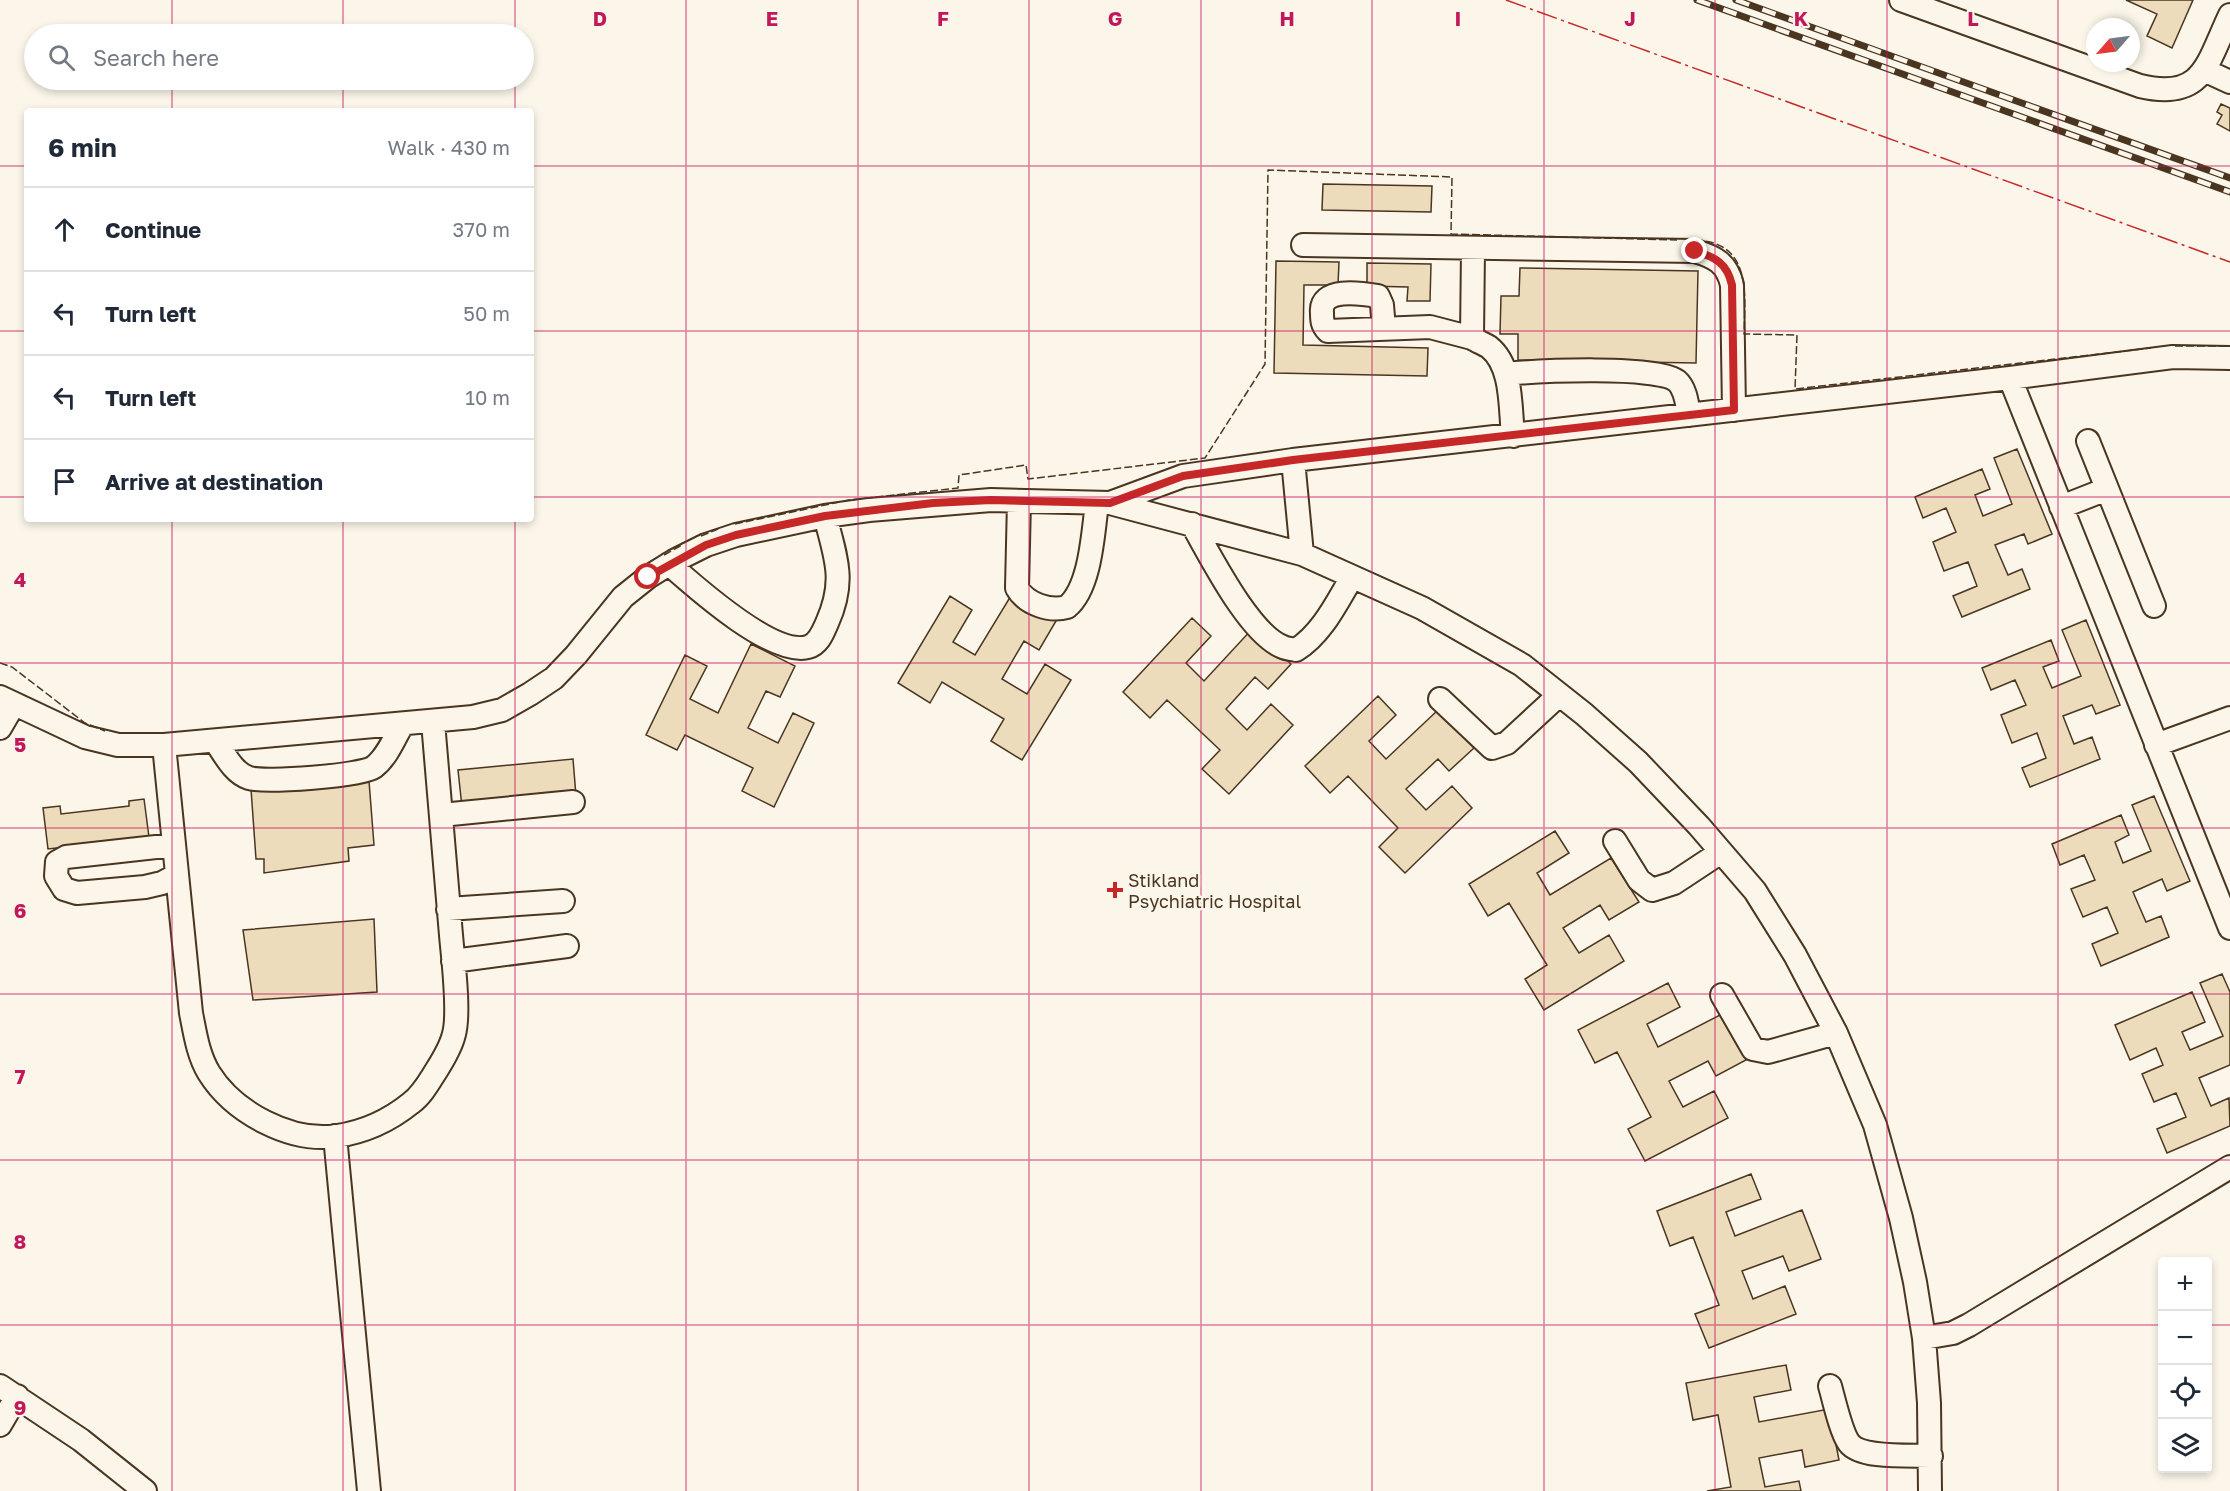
<!DOCTYPE html>
<meta charset="utf-8">
<style>
:root{--surface:#fff;--page:#f6f6f7;--text:#1f2937;--muted:#747a83;--line:#e0e1e3}
body{margin:0;font-family:"Golos Text",sans-serif;background:var(--page);color:var(--text)}
.controls{position:absolute;right:18px;bottom:18px;display:grid;overflow:hidden;border-radius:6px;box-shadow:0 3px 9px #0003}
.controls button{width:54px;height:54px;display:grid;place-items:center;padding:0;border:0;border-bottom:2px solid var(--line);background:var(--surface);color:var(--text);font:30px sans-serif}
.compass{position:absolute;left:2086px;top:18px;width:54px;height:54px;border-radius:50%;background:var(--surface);box-shadow:0 3px 9px #0003;rotate:242deg}
.stop{position:absolute;width:18px;height:18px;margin:-14px;border:4px solid #c62828;border-radius:50%;background:#fff}
.stop.end{background:#c62828;border-color:#fff;box-shadow:0 2px 6px #0008}
.list{margin:0;padding:0;list-style:none}
h2{display:flex;justify-content:space-between;align-items:center;height:78px;margin:0;padding:0 24px;font-size:26px}
h2 small{font-size:20px;font-weight:400;color:var(--muted)}
.list li{display:grid;grid-template-columns:39px 1fr auto;gap:18px;align-items:center;box-sizing:border-box;height:84px;padding:0 24px;border-top:2px solid var(--line)}
.list b{display:block;font-size:22px;white-space:nowrap}
.list em{font-size:20px;font-style:normal;color:var(--muted)}
.icon{flex:none;width:33px;height:33px;fill:none;stroke:currentColor;stroke-width:2;stroke-linecap:round;stroke-linejoin:round}
.map{position:relative;flex:none;width:2230px;height:1491px;overflow:hidden}
.search{position:absolute;background:var(--surface);box-shadow:0 3px 9px #0003;left:24px;top:24px;width:510px;height:66px;display:flex;align-items:center;gap:15px;box-sizing:border-box;padding:0 21px;border-radius:33px;color:var(--muted);font-size:22px}
.panel{position:absolute;background:var(--surface);box-shadow:0 3px 9px #0003;left:24px;top:108px;width:510px;height:414px;border-radius:6px}
.map>svg:first-child{display:block}
</style>
<div class="map">
<svg width="2230" height="1491" viewBox="0 0 2230 1491">
<rect width="100%" height="100%" fill="#fbf6e9"/>
<!-- building -->
<path fill="#ecdcbc" stroke="#4a3520" stroke-width="1.5" d="M2126,0H2193L2172,48L2147,36L2157,14Z
M2221,104L2230,108V131L2217,124L2222,115L2217,112Z
M1323,184L1432,186L1431,212L1322,210Z
M1276,261L1339,262L1338,285H1304L1303,345L1428,348L1427,376L1274,373Z
M1367,263L1431,264L1430,301H1407L1408,287L1367,286Z
M1520,268L1698,271L1696,363L1518,360V334H1500L1501,296H1519Z
M2017,449L2052,534L2028,544L2024,534L1995,545L2008,575L2022,569L2030,589L1962,617L1953,596L1977,586L1968,562L1944,571L1933,542L1956,532L1946,508L1923,518L1915,497L1982,469L1990,489L1975,495L1983,516L2012,504L1994,458Z
M1012,594L1056,621L1039,650L1024,641L1002,679L1027,694L1045,664L1071,680L1022,760L991,741L1004,719L942,682L930,703L898,683L950,596L972,610L953,642L975,655Z
M1192,618L1211,636L1186,663L1204,681L1253,628L1291,664L1268,689L1255,677L1226,709L1247,730L1271,704L1293,725L1229,794L1202,769L1220,750L1167,700L1150,718L1123,692Z
M2086,620L2120,705L2096,714L2092,705L2063,716L2074,744L2092,737L2100,759L2030,787L2022,768L2046,758L2037,733L2012,743L2001,715L2026,705L2015,680L1991,690L1982,668L2051,640L2059,661L2043,667L2052,688L2081,676L2062,630Z
M751,644L795,666L780,697L766,691L748,728L778,743L793,713L814,723L774,807L742,791L753,768L685,735L677,750L646,735L685,655L707,666L690,699L718,713Z
M1378,696L1396,715L1369,741L1386,759L1438,710L1474,748L1449,771L1438,759L1406,789L1426,810L1452,786L1472,808L1405,873L1379,847L1398,828L1348,776L1330,793L1305,766Z
M573,759L576,796L462,807L458,770Z
M369,781L374,845L348,848L349,861L264,873V859H256L251,789Z
M2154,796L2190,881L2167,891L2162,879L2133,892L2146,922L2161,916L2169,937L2101,966L2092,944L2118,933L2107,907L2083,917L2071,889L2095,880L2084,855L2060,865L2052,844L2121,815L2129,835L2115,842L2123,863L2151,851L2132,805Z
M144,799L149,837L48,849L43,808L60,806L61,814L129,806V801Z
M1555,831L1569,853L1537,873L1550,895L1611,858L1639,902L1609,920L1600,905L1563,928L1579,953L1609,935L1624,961L1544,1010L1525,979L1547,965L1509,903L1488,916L1469,884Z
M374,919L377,992L253,1000L243,930Z
M2222,974L2230,992V1065L2199,1078L2211,1106L2229,1098L2230,1126L2167,1153L2157,1129L2186,1117L2176,1093L2154,1102L2142,1074L2163,1065L2156,1048L2130,1060L2115,1025L2192,992L2205,1022L2182,1032L2190,1050L2223,1036L2200,983Z
M1668,983L1680,1007L1647,1024L1658,1047L1722,1014L1746,1060L1716,1076L1708,1061L1669,1081L1683,1107L1714,1091L1728,1118L1645,1161L1628,1129L1651,1117L1617,1052L1595,1063L1578,1030Z
M1751,1174L1761,1199L1726,1212L1735,1236L1802,1210L1821,1259L1789,1271L1783,1256L1742,1271L1753,1299L1785,1286L1796,1314L1709,1348L1695,1314L1719,1305L1693,1237L1670,1246L1657,1211Z
M1786,1365L1791,1390L1754,1397L1759,1422L1829,1409L1839,1460L1805,1467L1802,1450L1759,1458L1765,1487L1799,1481L1801,1491H1707L1731,1487L1718,1415L1693,1420L1686,1383Z"/>
<g fill="none" stroke-linecap="round" stroke-linejoin="round">
<defs>
<path id="minor" d="M1901,0L2140,86C2204,101 2207,63 2230,15
M2204,70L2230,82
M1303,245L1695,251C1715,257 1727,263 1732,285L1734,410
M1473,249L1472,338C1477,341 1484,344 1489,347C1513,366 1510,408 1513,436
M1384,329L1382,305L1378,296C1360,293 1319,287 1322,313C1322,320 1322,325 1328,331L1430,327L1472,338
M1506,374C1535,371 1658,365 1677,381C1686,389 1687,404 1689,415
M2010,378L2230,928
M2088,441L2154,606
M1293,460L1302,554
M1019,501L1017,588C1026,604 1050,612 1067,607C1091,587 1093,532 1097,503
M1110,503L1183,476L1293,460L2010,378L2173,357L2230,358
M2061,507L2107,489
M1192,524C1210,555 1249,634 1283,647C1287,649 1292,649 1296,650C1322,634 1337,602 1352,577
M669,564C695,587 773,657 808,647C819,644 823,632 827,623C846,581 836,558 825,516
M0,697L85,737L118,745H164L473,717L502,710L530,694L554,678L576,655L623,597L648,577L674,561L706,545L736,535L825,516L869,510L991,500L1110,503L1302,554L1422,608L1522,665L1584,714L1638,762L1699,826L1755,891L1795,955L1836,1033L1875,1125L1901,1218L1915,1282L1924,1338L1929,1403L1930,1491
M1440,699L1492,748L1507,743L1559,695
M0,728L14,704
M215,741C224,753 233,773 249,778C264,783 362,776 374,767C387,757 394,739 402,725
M164,745L191,1013C195,1033 198,1055 209,1073C234,1113 291,1143 337,1136C364,1132 390,1120 411,1103C422,1095 429,1082 436,1071C443,1060 451,1047 454,1034C460,1012 453,959 451,935C445,864 439,793 433,722
M2156,745L2230,718
M441,815L573,802
M1615,841L1639,880L1652,890L1674,883L1721,852
M174,845L66,857L57,862L56,876L64,889L77,893L145,887L162,883L177,875
M448,909L563,901
M453,961L567,946
M1722,995L1753,1049L1768,1052L1836,1033
M335,1136L369,1491
M1924,1338L1953,1333L1969,1325L2230,1167
M0,1386L81,1440L145,1491
M1830,1386C1834,1400 1841,1432 1849,1443C1861,1459 1911,1455 1931,1456
M0,1425L17,1396"/>
</defs>
<!-- minor casing -->
<use href="#minor" stroke="#4a3520" stroke-width="26"/>
<!-- minor -->
<use href="#minor" stroke="#fbf6e9" stroke-width="22"/>
<defs>
<path id="rail" d="M1697,0L2230,192
M1736,0L2230,178"/>
</defs>
<!-- rail casing -->
<use href="#rail" stroke="#4a3520" stroke-width="7"/>
<!-- rail -->
<use href="#rail" stroke="#fbf6e9" stroke-width="4.5" stroke-dasharray="14" stroke-linecap="butt"/>
<!-- fence -->
<path stroke="#4a3520" stroke-width="1.5" stroke-dasharray="8 3" stroke-linecap="butt" d="M1695,240C1752,242 1745,294 1744,334L1797,335L1795,389L2151,348
M2175,346H2230
M735,524L849,500L958,488L959,475L1026,465L1028,479L1205,458L1265,364L1268,170L1452,177L1451,234L1677,240
M701,536L718,529
M664,555L682,545
M0,663L12,667L85,723L105,731"/>
<!-- power -->
<path stroke="#c62828" stroke-width="1.5" stroke-dasharray="21 4.5 3 4.5" stroke-linecap="butt" d="M1506,0L2230,262"/>
</g>
<g fill="none" stroke-linecap="round" stroke-linejoin="round">
<!-- route -->
<path stroke="#c62828" stroke-width="8" d="M648,577L706,545L736,535L825,516L933,503L991,500L1110,503L1183,476L1293,460L1734,410L1732,285C1727,263 1715,257 1695,251"/>
</g>
<!-- grid -->
<path fill="none" stroke="#c2185b" stroke-width="1.5" stroke-opacity="0.55" d="M172,0V34M343,0V34M515,0V34M686,0V1491M858,0V1491M1029,0V1491M1201,0V1491M1372,0V1491M1544,0V1491M1715,0V1491M1887,0V1491M2058,0V1491M172,80V111M343,80V111M515,80V111M0,166H27M531,166H2230M0,331H27M531,331H2230M0,497H27M531,497H2230M172,519V1491M343,519V1491M515,519V1491M0,663H2230M0,828H2230M0,994H2230M0,1160H2230M0,1325H2162M2208,1325H2230"/>
<!-- markers -->
<path fill="#c62828" stroke="#fbf6e9" stroke-width="2" d="M1112 881h6v6h6v6h-6v6h-6v-6h-6v-6h6z"/>
<g text-anchor="middle" dominant-baseline="central" stroke-width="4.5" stroke-linejoin="round" paint-order="stroke">
<!-- poi labels -->
<g font-size="18" fill="#4a3520" stroke="#fbf6e9" text-anchor="start">
<text x="1128" y="880">Stikland<tspan x="1128" dy="21">Psychiatric Hospital</tspan></text>
</g>
</g>
<g font-size="20" text-anchor="middle" font-weight="bold" fill="#c2185b" stroke="#fbf6e9" stroke-width="4.5" stroke-linejoin="round" paint-order="stroke">
<text x="600" y="26">D</text>
<text x="772" y="26">E</text>
<text x="943" y="26">F</text>
<text x="1115" y="26">G</text>
<text x="1287" y="26">H</text>
<text x="1458" y="26">I</text>
<text x="1630" y="26">J</text>
<text x="1801" y="26">K</text>
<text x="1973" y="26">L</text>
<text x="20" y="587">4</text>
<text x="20" y="752">5</text>
<text x="20" y="918">6</text>
<text x="20" y="1084">7</text>
<text x="20" y="1249">8</text>
<text x="20" y="1415">9</text>
</g>
</svg>
<div class="controls">
<button>+</button>
<button>−</button>
<button><svg class="icon" aria-label="locate" viewBox="0 0 24 24"><circle cx="12" cy="12" r="6"/><path d="M12 2v4M12 18v4M2 12h4M18 12h4"/></svg></button>
<button><svg class="icon" aria-label="layers" viewBox="0 0 24 24"><path d="M12 4l9 5-9 5-9-5zM3 14l9 5 9-5"/></svg></button>
</div>
<svg class="compass" viewBox="-18 -18 36 36"><path d="M0-13l5 13h-10z" fill="#e53935"/><path d="M0 13l5-13h-10z" fill="#747a83"/></svg>
<div class="stop" style="left:648px;top:577px"></div>
<div class="stop end" style="left:1695px;top:251px"></div>
<div class="search"><svg class="icon" aria-label="search" viewBox="0 0 24 24"><circle cx="10" cy="10" r="6"/><path d="M15 15l6 6"/></svg>Search here</div>
<section class="panel">
<h2>6 min<small>Walk · 430 m</small></h2>
<ul class="list">
<li><svg class="icon" aria-label="ahead" viewBox="0 0 24 24"><path d="M12 20V5M6 11l6-6 6 6"/></svg><div><b>Continue</b></div><em>370 m</em></li>
<li><svg class="icon" aria-label="left" viewBox="0 0 24 24"><path d="M17 20v-9H6M10 6l-5 5 5 5"/></svg><div><b>Turn left</b></div><em>50 m</em></li>
<li><svg class="icon" aria-label="left" viewBox="0 0 24 24"><path d="M17 20v-9H6M10 6l-5 5 5 5"/></svg><div><b>Turn left</b></div><em>10 m</em></li>
<li><svg class="icon" aria-label="arrive" viewBox="0 0 24 24"><path d="M6 21V4h12l-3 4 3 4H6"/></svg><div><b>Arrive at destination</b></div></li>
</ul>
</section>
</div>
